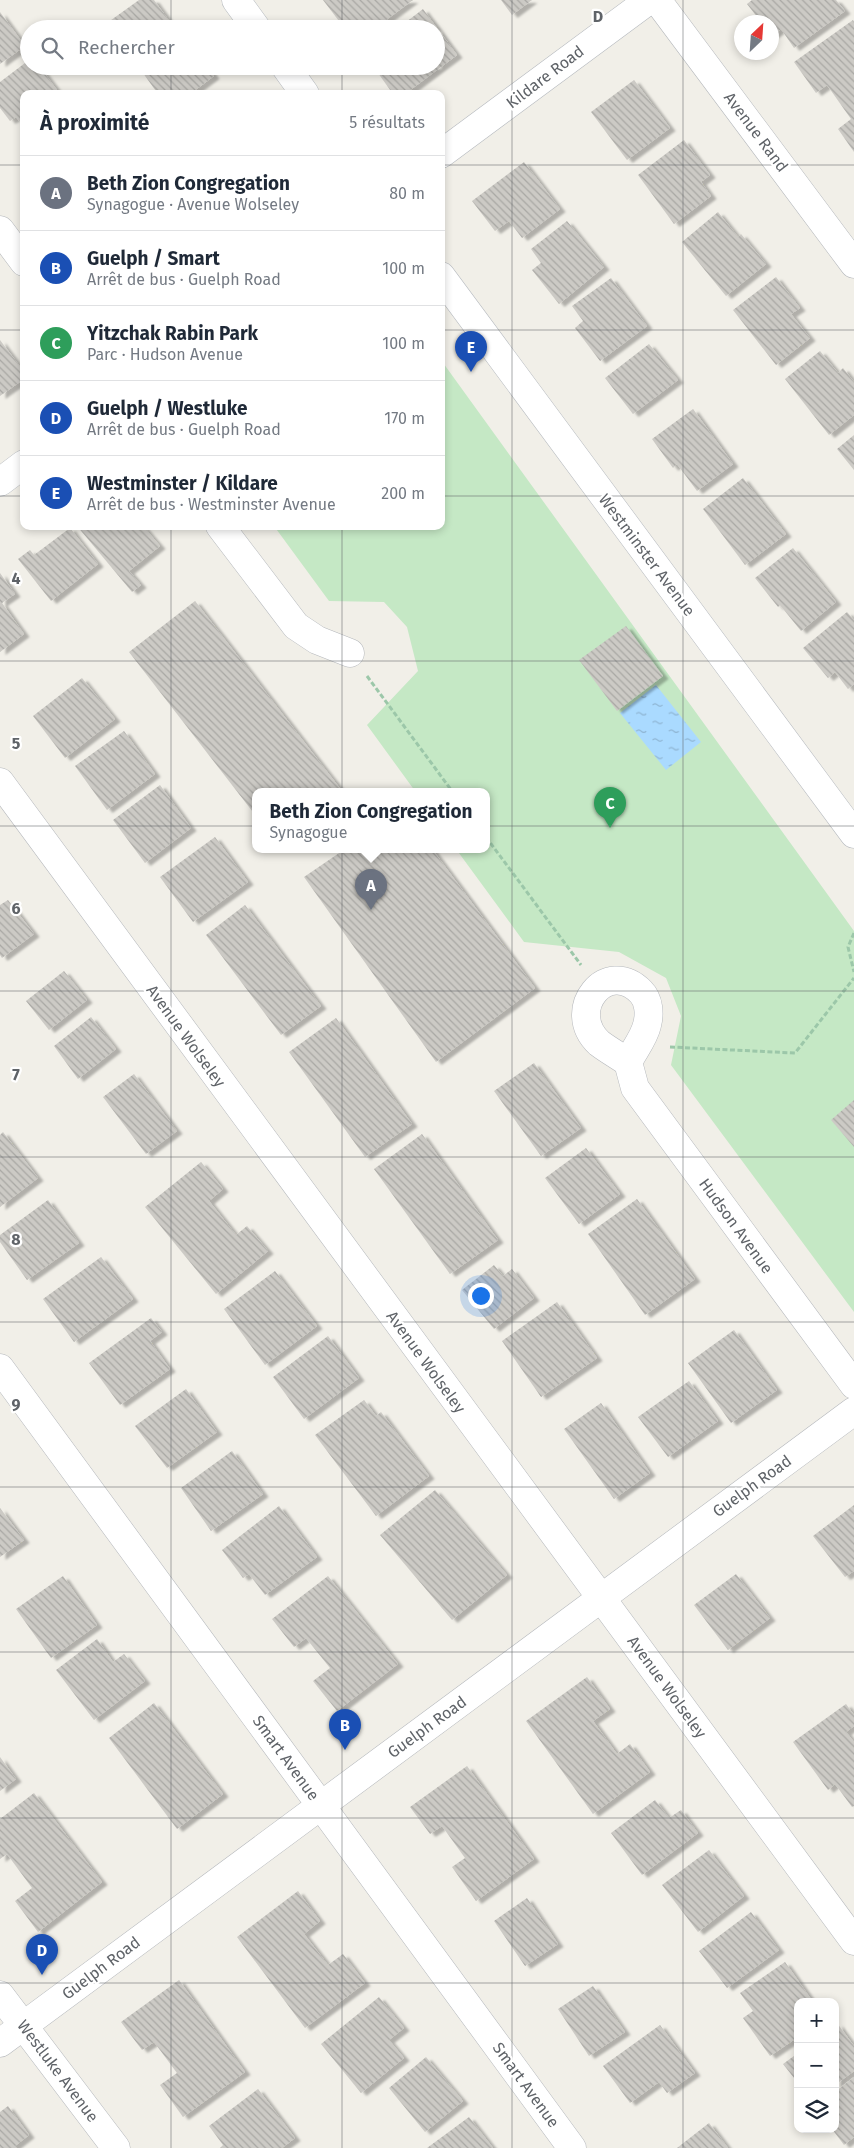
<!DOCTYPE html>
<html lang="fr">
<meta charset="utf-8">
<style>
:root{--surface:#fff;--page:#f6f6f7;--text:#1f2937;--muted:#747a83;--line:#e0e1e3;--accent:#ea4335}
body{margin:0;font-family:"Fira Sans",sans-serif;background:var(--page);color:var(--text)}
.controls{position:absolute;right:15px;bottom:15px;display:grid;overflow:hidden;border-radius:10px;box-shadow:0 2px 8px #0003}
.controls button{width:45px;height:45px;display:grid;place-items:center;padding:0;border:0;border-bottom:1px solid var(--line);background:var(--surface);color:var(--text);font:25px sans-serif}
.compass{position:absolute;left:734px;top:15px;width:45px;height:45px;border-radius:50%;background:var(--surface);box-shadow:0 2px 8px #0003;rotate:25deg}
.you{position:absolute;left:480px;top:1295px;width:18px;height:18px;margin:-12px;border:4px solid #fff;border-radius:50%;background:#1a73e8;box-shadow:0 0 0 8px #1a73e833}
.badge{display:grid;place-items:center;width:32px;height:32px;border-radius:50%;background:var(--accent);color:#fff;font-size:16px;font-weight:700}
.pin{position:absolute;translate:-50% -41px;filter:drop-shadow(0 1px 2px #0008)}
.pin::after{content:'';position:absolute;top:26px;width:18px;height:15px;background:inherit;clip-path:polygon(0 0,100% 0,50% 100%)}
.popup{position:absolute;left:252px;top:788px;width:238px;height:65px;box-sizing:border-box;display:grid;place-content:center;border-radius:10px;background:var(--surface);filter:drop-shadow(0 1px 4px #0005);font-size:16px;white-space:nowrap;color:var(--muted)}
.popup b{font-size:19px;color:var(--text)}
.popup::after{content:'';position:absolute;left:50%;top:100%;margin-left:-10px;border:10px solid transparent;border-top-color:var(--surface)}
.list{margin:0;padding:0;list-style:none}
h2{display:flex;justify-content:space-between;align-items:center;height:65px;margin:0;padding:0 20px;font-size:21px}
h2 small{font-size:16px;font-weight:400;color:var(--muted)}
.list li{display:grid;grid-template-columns:32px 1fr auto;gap:15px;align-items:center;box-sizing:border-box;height:75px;padding:0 20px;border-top:1px solid var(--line)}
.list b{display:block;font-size:19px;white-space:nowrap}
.list p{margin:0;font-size:16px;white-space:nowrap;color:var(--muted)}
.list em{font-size:16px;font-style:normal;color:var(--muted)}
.icon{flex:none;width:28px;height:28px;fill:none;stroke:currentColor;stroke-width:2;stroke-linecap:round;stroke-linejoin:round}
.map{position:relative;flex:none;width:854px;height:2148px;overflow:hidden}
.search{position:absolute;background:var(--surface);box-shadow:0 2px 8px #0003;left:20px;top:20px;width:425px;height:55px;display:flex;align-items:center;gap:12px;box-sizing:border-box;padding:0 18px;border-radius:28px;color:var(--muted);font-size:19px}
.panel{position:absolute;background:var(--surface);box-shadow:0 2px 8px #0003;left:20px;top:90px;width:425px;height:440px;border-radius:10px}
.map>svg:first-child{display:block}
</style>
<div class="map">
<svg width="854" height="2148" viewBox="0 0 854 2148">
<defs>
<pattern id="water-ripples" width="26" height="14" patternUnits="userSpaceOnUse" patternTransform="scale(1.25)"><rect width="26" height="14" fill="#aadaff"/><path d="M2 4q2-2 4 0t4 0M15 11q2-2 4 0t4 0" fill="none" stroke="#8eb4d2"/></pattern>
<pattern id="building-back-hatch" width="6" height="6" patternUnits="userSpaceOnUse" patternTransform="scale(1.25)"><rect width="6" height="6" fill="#cccac5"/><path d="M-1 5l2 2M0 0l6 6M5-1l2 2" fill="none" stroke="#a9a8a4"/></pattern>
<filter id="shadow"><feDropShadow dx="5.5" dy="3" stdDeviation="1" flood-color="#0004"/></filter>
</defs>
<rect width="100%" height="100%" fill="#f1efe8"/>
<!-- green -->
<path fill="#c5e8c5" d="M441,360L854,931V1312L671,1065L681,1016L666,978L619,952L524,942L456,849H486V791H415L367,725L418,671L407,627L384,602L329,601L274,526H441Z"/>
<!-- water -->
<path fill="url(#water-ripples)" d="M656,685L701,742L666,770L620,713Z"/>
<!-- building -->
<path fill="url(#building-back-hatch)" filter="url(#shadow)" d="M139,0H154L175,29H111L107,23Z
M323,0H413L374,29H345Z
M501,0H532L512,15Z
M752,0H836L845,11L794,48L781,29L772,36V22H761L747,4Z
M423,9L457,55L405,94H393L373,66H436V29H397Z
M0,12L25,46L0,64Z
M853,20L854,22V152L838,129L851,119L827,85L816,93L794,62Z
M29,60V66H39L60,94H24V127L16,117L10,121L0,108V82Z
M138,66H207L214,76L190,94H158Z
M634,80L670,128L627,160L591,112Z
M684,140L710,175L701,182L711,196L674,224L638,175Z
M524,162L560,209L522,238L509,221L495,231L472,201Z
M718,212L738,237L741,234L766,264L726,296L682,242Z
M567,221L604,267L559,304L532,270L541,263L531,249Z
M776,277L800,308L791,314L810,338L776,365L733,310Z
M611,278L647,326L600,361L575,328L583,321L572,306Z
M0,340L24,372V379L0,396Z
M649,344L678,380L633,414L605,378Z
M820,351L838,373L843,368L854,382V415L829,435L785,379Z
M693,409L733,464L697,491L677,464L673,468L652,439Z
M854,435V470L837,449Z
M743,478L786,534L745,565L703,509Z
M77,526H143L160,546L129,571L141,585L132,592Z
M70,528L98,564L51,601L18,559L30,550L34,555Z
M793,548L836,602L801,631L780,605L778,607L755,578Z
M0,573L15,594L2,603L24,634L0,652Z
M195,601L342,791H256V816L129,652Z
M847,612L854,620V684L848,689L835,672L828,678L803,648Z
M626,626L663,676L617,711L579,660Z
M82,678L115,719L65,758L33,716Z
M124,731L155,774L107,810L75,766Z
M160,785L191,828L145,863L113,820Z
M215,837L248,882L193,922L160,877Z
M345,849H432L535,988L436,1062L304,877Z
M8,900L34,934L2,958L0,955V905Z
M245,905L321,1006L281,1035L206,935Z
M64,971L87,1000L49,1030L26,1001Z
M91,1017L116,1049L78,1079L54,1046Z
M336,1018L412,1124L365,1157L289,1052Z
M534,1063L581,1128L541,1156L494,1091Z
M134,1074L177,1131L146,1154L103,1097Z
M854,1100V1147L831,1120Z
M3,1132L38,1178L0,1207V1135Z
M422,1134L498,1240L450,1274L374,1169Z
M586,1148L620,1194L579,1224L545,1178Z
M201,1162L223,1189L209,1201L236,1235L247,1226L268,1251L216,1294L145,1207Z
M637,1199L695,1279L645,1315L588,1234Z
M48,1200L79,1243L27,1280L0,1242V1235Z
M101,1257L133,1299L74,1342L43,1299Z
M494,1265L503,1276L512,1269L534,1298L494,1329L462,1290Z
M275,1271L317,1326L265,1365L224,1309Z
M557,1302L597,1358L541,1397L502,1341Z
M151,1318L162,1332L150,1341L170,1369L120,1405L89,1363Z
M734,1330L777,1390L731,1423L688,1363Z
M328,1336L359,1378L304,1419L273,1377Z
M689,1381L718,1421L668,1457L638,1417Z
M186,1389L217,1432L167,1468L135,1426Z
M364,1400L376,1416L381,1412L429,1476L376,1516L315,1435Z
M601,1403L650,1473L614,1499L564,1429Z
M232,1451L263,1494L211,1531L181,1488Z
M435,1490L507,1575L452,1620L380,1535Z
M854,1505V1571L845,1577L813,1536Z
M279,1506L317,1557L265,1595L249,1574L243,1578L222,1550Z
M0,1508L24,1540L0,1557Z
M736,1574L770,1618L728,1650L694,1605Z
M63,1576L97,1625L51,1658L16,1609Z
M328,1576L398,1664L337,1711L313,1681L330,1668L306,1638L294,1647L272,1619Z
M97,1639L113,1662L124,1654L145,1681L94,1720L56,1670Z
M587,1677L610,1709L593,1721L617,1754L630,1744L650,1772L593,1814L526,1721Z
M154,1703L223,1794L177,1829L109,1738Z
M846,1704L854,1715V1726L846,1732L854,1742V1806L852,1807L835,1784L828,1790L793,1742Z
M0,1757L16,1779L0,1791Z
M467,1766L534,1859L476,1901L452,1867L465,1858L442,1826L430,1834L410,1807Z
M34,1793L102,1882L38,1932L15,1901L32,1888L7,1854L0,1859V1819Z
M655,1800L669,1818L681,1810L698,1833L642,1875L611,1833Z
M709,1850L744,1896L698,1932L662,1885Z
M298,1891L320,1921L304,1934L328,1965L343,1954L365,1983L305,2028L237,1937Z
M527,1898L558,1944L525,1966L494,1921Z
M751,1912L779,1950L727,1988L699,1951Z
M785,1962L813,2002H798V2037L770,2056L743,2018L753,2011L740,1993Z
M179,1980L245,2072L183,2117L160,2085L177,2073L154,2042L142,2050L121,2022Z
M593,1986L625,2032L589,2056L558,2009Z
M379,1997L404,2028L389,2040L404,2058L361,2093L321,2044Z
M837,2023L854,2046V2071L835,2085Z
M660,2025L695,2073L667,2093L659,2082L630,2103L603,2066Z
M798,2053V2083L783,2064Z
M426,2057L463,2101L425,2132L389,2088Z
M854,2077V2137L844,2145L832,2129H835V2092Z
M258,2089L295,2138L282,2148H220L223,2145L209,2126Z
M8,2106L29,2135L15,2146L17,2148H0V2112Z
M469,2117L493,2148H427Z
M709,2123L728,2148H677Z"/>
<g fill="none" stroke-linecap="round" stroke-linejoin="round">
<defs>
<path id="street" d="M657,0L854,264
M0,230L24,262
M220,526L296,626L317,640L350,653
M0,782L854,1941
M628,1062C619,1056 608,1050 599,1043C564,1010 607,957 641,992C649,1000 650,1014 647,1025C644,1038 634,1050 628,1062L635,1088L854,1385
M0,1368L572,2148
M0,1995L116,2148
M0,2043L854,1411"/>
<path id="secondary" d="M236,0L257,29
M285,66L305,94
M441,154L649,0
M441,276L854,834
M0,482L24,464"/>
</defs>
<!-- street casing -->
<use href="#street" stroke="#b5b8bc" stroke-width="29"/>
<!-- secondary casing -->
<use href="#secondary" stroke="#b6babf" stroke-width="29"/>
<!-- path -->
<path stroke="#9cc7a9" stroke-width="3" stroke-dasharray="5 2.5" stroke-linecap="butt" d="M367,676L452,791
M486,837L581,965
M854,933L848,947L854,972
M670,1047L795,1053L854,978"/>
<!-- street -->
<use href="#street" stroke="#fff" stroke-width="28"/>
<!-- secondary -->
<use href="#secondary" stroke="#fff" stroke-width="28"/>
</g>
<!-- grid -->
<path fill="none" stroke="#5f6368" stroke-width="1" stroke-opacity="0.55" d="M171,0V29M342,0V29M512,0V2148M683,0V2148M171,66V94M342,66V94M0,165H24M441,165H854M0,330H24M441,330H854M0,496H24M441,496H854M171,526V2148M342,526V2148M0,661H854M0,826H854M0,991H854M0,1157H854M0,1322H854M0,1487H854M0,1652H854M0,1818H854M0,1983H854"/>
<g text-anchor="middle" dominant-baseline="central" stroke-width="4.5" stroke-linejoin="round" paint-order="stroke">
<!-- street labels -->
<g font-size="16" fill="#5f6368" stroke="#fff">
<text transform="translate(545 77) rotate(-37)">Kildare Road</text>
<text transform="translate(756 132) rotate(53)">Avenue Rand</text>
<text transform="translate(647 555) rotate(53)">Westminster Avenue</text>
<text transform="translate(186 1036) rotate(54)">Avenue Wolseley</text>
<text transform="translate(736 1226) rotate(54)">Hudson Avenue</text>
<text transform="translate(426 1362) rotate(54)">Avenue Wolseley</text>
<text transform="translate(752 1486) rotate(-36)">Guelph Road</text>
<text transform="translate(667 1687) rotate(54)">Avenue Wolseley</text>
<text transform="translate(427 1727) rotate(-36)">Guelph Road</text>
<text transform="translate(286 1758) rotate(54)">Smart Avenue</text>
<text transform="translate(101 1968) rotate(-37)">Guelph Road</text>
<text transform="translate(58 2071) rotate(53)">Westluke Avenue</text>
<text transform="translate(526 2085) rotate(54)">Smart Avenue</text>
</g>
</g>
<g font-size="16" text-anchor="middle" font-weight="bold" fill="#5f6368" stroke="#fff" stroke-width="4.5" stroke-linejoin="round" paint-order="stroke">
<text x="598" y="22">D</text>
<text x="16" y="584">4</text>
<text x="16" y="749">5</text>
<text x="16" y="914">6</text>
<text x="16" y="1080">7</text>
<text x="16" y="1245">8</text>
<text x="16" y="1410">9</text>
</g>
</svg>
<div class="controls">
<button>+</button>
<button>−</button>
<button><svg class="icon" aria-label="layers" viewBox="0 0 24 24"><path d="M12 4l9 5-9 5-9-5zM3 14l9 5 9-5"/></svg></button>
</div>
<svg class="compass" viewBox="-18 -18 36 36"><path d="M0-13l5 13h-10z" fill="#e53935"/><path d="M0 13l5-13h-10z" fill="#747a83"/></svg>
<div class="you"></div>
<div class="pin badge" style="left:371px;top:910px;background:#6b7280">A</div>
<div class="popup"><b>Beth Zion Congregation</b>Synagogue</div>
<div class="pin badge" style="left:345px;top:1750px;background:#1a4fb4">B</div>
<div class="pin badge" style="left:610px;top:828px;background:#2e9e5b">C</div>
<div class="pin badge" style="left:42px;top:1975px;background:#1a4fb4">D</div>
<div class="pin badge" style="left:471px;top:372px;background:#1a4fb4">E</div>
<div class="search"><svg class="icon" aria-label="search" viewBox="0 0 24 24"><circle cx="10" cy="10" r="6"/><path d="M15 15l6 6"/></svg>Rechercher</div>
<section class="panel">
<h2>À proximité<small>5 résultats</small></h2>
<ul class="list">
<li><span class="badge" style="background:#6b7280">A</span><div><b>Beth Zion Congregation</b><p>Synagogue · Avenue Wolseley</p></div><em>80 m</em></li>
<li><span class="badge" style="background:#1a4fb4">B</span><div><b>Guelph / Smart</b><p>Arrêt de bus · Guelph Road</p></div><em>100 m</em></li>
<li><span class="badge" style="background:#2e9e5b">C</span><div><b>Yitzchak Rabin Park</b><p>Parc · Hudson Avenue</p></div><em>100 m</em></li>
<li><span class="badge" style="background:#1a4fb4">D</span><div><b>Guelph / Westluke</b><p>Arrêt de bus · Guelph Road</p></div><em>170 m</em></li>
<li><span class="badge" style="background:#1a4fb4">E</span><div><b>Westminster / Kildare</b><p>Arrêt de bus · Westminster Avenue</p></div><em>200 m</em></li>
</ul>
</section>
</div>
